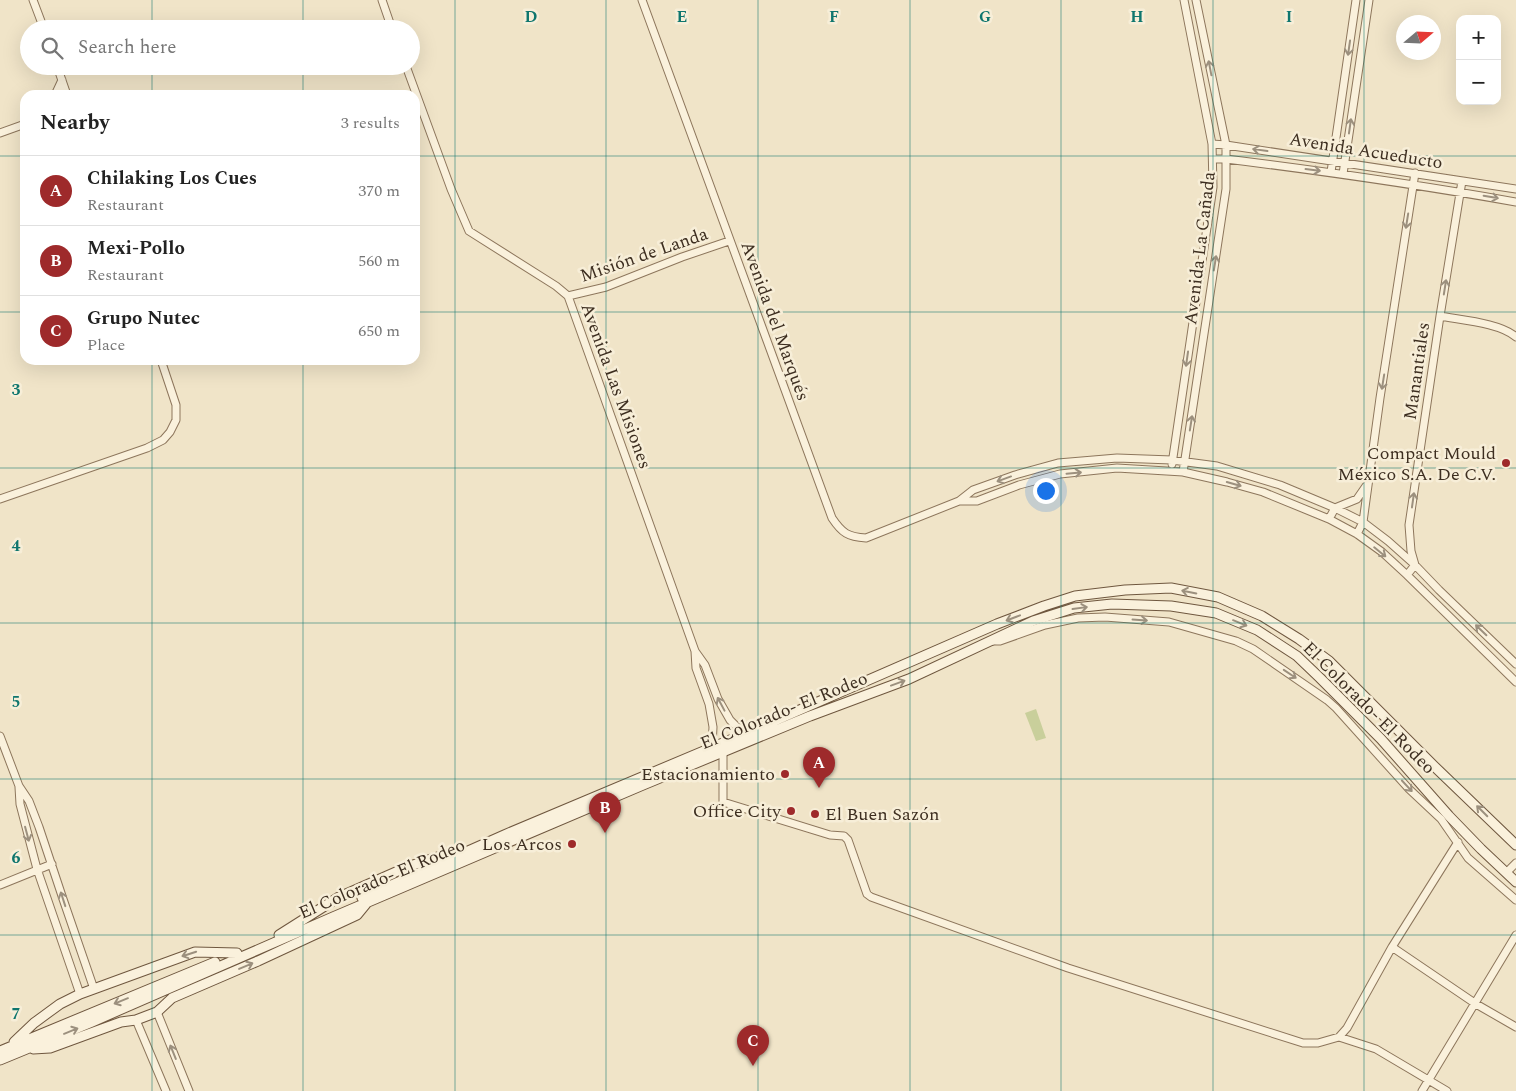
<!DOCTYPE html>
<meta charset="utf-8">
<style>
:root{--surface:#fff;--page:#f6f6f6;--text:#222;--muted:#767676;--line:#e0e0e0;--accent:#9e2a2b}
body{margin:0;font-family:Spectral,serif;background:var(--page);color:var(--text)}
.controls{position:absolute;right:15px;top:15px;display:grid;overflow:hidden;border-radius:10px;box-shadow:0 5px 20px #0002}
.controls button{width:45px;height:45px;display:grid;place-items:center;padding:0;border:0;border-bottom:1px solid var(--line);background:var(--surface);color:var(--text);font:25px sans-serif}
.compass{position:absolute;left:1396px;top:15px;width:45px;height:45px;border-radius:50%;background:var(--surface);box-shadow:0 5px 20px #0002;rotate:71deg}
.you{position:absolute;left:1045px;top:490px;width:18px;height:18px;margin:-12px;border:4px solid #fff;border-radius:50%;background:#1a73e8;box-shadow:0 0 0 8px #1a73e833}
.badge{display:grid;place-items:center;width:32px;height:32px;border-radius:50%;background:var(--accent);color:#fff;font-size:16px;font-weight:700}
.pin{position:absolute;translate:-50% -41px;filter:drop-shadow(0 1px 2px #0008)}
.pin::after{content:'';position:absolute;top:26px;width:18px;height:15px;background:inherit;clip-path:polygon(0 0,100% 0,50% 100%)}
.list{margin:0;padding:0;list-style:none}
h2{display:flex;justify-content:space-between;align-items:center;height:65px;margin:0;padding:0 20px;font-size:21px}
h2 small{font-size:16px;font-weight:400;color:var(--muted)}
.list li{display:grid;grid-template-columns:32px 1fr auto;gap:15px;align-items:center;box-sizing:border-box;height:70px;padding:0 20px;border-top:1px solid var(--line)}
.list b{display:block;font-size:19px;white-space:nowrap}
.list p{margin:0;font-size:16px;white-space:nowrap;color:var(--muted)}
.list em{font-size:16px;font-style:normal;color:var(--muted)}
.icon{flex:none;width:28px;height:28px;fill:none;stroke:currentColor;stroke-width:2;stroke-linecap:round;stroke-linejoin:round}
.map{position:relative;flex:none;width:1516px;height:1091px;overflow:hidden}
.search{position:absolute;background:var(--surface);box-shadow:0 5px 20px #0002;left:20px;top:20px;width:400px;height:55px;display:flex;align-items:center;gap:12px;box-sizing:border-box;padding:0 18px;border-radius:28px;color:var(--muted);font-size:19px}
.panel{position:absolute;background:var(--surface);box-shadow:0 5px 20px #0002;left:20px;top:90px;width:400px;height:275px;border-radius:15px}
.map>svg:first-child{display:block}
</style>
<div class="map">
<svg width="1516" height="1091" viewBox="0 0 1516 1091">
<rect width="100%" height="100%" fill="#f0e4c8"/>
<!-- green -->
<path fill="#c9cf9b" d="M1036,709L1046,738L1036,741L1025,713Z"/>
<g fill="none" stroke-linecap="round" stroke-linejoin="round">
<defs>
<path id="minor" d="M33,0L44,29
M382,0L392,29
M642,0L832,518C842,533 848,537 866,538L959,501L973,490L1015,475L1058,463L1117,458L1172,460L1217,466L1280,485L1335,508L1363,522L1388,541L1415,565L1439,590L1516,664
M57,66L67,95
M406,66L451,189L469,231L556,286L568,296L695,651L705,665L718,699L730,720L737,727L749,732
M55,95L62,80
M0,133L25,124
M1212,144L1226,145L1516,189
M1213,159H1226C1323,171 1420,185 1516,202
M1331,172L1356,0
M1343,174L1369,0
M568,296L606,287L682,257L729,241
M1440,316C1461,320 1501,323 1516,337
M1172,464L1213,187L1212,144L1184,0
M1183,472L1226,189V145L1196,0
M0,499L147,448L163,440L170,432L176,420V405L161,360
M959,501H977L1019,485L1060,474L1117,468L1183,472L1227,482L1263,492L1329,519L1357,534L1382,552L1407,575L1516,682
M1329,519L1335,508L1357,499L1366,486
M1357,534L1363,522L1380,398L1415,173
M1407,575L1415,565L1411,551L1409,525L1440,316L1462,181
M993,641H1000L1045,625L1078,618L1105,617L1169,622L1236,641L1253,649L1327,700L1336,708L1409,789L1441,819L1468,858L1516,900
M695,651L696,668L709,704L713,727L712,747
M0,736L19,786L29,801L39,827L63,899L94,989
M723,752V802L830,835L844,836L848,840L867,894L871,897L1068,968L1303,1043H1318L1339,1037L1376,1049L1447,1091
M19,787L20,804L37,869L80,994
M1506,873L1516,863
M0,885L52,864
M1392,947L1476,1004L1516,1027
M157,1012L189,1091
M136,1020L166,1091
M1339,1037L1347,1028L1392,947L1458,842
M1422,1091L1516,935"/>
<path id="secondary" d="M362,898L504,835L749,732L997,624L1044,606L1075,596L1125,590L1171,588L1218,597L1262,616L1299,639L1329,661L1436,768L1516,845
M279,935L339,897L407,867L456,851
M14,1042L34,1023L60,1004L80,994L195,952L237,953
M33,1049L50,1048L121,1022L136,1020L157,1012L172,998L258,961L357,915L366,904
M0,1051L215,962
M0,1060L92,1022L333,917L643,785L810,716L909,679L1033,621L1074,608L1112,604L1171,606L1216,613L1257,630L1297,656L1320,678L1381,739L1449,816L1481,849L1516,882"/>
</defs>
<!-- minor casing -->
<use href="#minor" stroke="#8d765c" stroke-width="9"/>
<!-- secondary casing -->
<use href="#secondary" stroke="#6f573f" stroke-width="11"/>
<!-- minor -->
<use href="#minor" stroke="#faf1dc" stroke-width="7"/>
<!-- secondary -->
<use href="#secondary" stroke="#faf1dc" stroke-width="9"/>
</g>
<!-- one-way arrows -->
<defs><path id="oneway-shaft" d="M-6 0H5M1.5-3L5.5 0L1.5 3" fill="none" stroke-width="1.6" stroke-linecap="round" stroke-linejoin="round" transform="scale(1.25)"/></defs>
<g stroke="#9c907e">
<use href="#oneway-shaft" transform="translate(1349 48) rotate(98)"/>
<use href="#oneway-shaft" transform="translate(1210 68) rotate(-101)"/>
<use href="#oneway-shaft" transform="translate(1350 126) rotate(-82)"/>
<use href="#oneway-shaft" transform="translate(1260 150) rotate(-172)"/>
<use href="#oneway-shaft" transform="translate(1313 170) rotate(7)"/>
<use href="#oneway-shaft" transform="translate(1491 197) rotate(10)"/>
<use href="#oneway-shaft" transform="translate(1407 221) rotate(99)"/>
<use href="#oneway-shaft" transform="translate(1215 263) rotate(-81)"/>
<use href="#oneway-shaft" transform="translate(1445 287) rotate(-81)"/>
<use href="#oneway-shaft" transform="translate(1187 359) rotate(98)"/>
<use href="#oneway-shaft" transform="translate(1383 382) rotate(99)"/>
<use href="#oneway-shaft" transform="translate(1191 423) rotate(-81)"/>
<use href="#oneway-shaft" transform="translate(1074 473) rotate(-5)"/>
<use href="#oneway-shaft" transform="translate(1004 479) rotate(160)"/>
<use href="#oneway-shaft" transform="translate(1234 484) rotate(16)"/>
<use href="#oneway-shaft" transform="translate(1413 500) rotate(-82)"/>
<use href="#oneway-shaft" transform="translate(1380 552) rotate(39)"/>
<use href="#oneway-shaft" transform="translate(1189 592) rotate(-169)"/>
<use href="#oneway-shaft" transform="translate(1080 608) rotate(-8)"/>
<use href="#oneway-shaft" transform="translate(1013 618) rotate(159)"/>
<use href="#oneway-shaft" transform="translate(1140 620) rotate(4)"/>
<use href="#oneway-shaft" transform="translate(1240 623) rotate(22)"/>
<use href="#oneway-shaft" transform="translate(1481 630) rotate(-136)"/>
<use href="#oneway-shaft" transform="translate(1290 674) rotate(34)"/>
<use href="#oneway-shaft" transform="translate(898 683) rotate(-20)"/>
<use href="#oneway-shaft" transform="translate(721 704) rotate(-118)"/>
<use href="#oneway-shaft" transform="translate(1407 786) rotate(47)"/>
<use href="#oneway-shaft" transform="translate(1482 811) rotate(-135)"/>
<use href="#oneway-shaft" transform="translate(27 834) rotate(75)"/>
<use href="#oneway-shaft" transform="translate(63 899) rotate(-108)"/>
<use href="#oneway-shaft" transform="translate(189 954) rotate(162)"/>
<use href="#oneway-shaft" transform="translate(246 966) rotate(-23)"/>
<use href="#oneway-shaft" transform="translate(121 1001) rotate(158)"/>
<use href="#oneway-shaft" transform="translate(71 1031) rotate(-22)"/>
<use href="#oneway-shaft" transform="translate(173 1052) rotate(-112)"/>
</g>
<!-- grid -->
<path fill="none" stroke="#0f766e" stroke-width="1" stroke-opacity="0.55" d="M152,0V29M303,0V29M455,0V1091M606,0V1091M758,0V1091M910,0V1091M1061,0V1091M1213,0V1091M1364,0V1091M152,66V95M303,66V95M0,156H25M415,156H1516M0,312H25M415,312H1516M152,360V1091M303,360V1091M0,468H1516M0,623H1516M0,779H1516M0,935H1516"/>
<!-- markers -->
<g fill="#9e2a2b" stroke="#f7eed8" stroke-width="2">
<circle cx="1506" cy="463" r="5"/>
<circle cx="785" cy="774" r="5"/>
<circle cx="791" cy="811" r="5"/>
<circle cx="815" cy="814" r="5"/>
<circle cx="572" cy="844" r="5"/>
</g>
<g text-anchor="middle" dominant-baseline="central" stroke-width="5" stroke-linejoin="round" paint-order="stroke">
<!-- street labels -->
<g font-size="18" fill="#3d2e20" stroke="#f7eed8">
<text transform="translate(1366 151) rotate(9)">Avenida Acueducto</text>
<text transform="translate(1200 248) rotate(-83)">Avenida La Cañada</text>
<text transform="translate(644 255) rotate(-19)">Misión de Landa</text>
<text transform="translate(775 321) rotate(70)">Avenida del Marqués</text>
<text transform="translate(1417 371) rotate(-82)">Manantiales</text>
<text transform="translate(616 386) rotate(70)">Avenida Las Misiones</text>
<text transform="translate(1369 708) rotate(45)">El Colorado- El Rodeo</text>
<text transform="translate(784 711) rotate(-22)">El Colorado- El Rodeo</text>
<text transform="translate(382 879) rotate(-23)">El Colorado- El Rodeo</text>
</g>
<!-- poi labels -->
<g font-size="18" fill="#3d2e20" stroke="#f7eed8" text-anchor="end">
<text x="1496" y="453">Compact Mould<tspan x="1496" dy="21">México S.A. De C.V.</tspan></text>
<text x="775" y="774">Estacionamiento</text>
<text x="781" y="811">Office City</text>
<text x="825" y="814" text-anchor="start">El Buen Sazón</text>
<text x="562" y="844">Los Arcos</text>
</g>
</g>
<g font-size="16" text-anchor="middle" font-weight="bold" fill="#0f766e" stroke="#f7eed8" stroke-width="5" stroke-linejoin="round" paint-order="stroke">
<text x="531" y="22">D</text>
<text x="682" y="22">E</text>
<text x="834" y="22">F</text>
<text x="985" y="22">G</text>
<text x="1137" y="22">H</text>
<text x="1289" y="22">I</text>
<text x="16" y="395">3</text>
<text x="16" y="551">4</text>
<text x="16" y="707">5</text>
<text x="16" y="863">6</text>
<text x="16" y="1019">7</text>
</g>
</svg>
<div class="controls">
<button>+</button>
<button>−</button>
</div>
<svg class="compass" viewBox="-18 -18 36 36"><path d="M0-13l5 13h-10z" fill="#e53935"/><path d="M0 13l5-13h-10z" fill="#767676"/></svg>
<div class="you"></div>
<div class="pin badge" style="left:819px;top:788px">A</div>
<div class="pin badge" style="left:605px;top:833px">B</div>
<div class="pin badge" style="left:753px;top:1066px">C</div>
<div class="search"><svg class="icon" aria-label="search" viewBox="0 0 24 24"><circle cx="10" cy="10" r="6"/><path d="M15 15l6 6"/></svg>Search here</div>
<section class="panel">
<h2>Nearby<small>3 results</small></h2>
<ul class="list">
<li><span class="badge">A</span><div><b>Chilaking Los Cues</b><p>Restaurant</p></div><em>370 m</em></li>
<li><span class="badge">B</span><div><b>Mexi-Pollo</b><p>Restaurant</p></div><em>560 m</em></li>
<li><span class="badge">C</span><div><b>Grupo Nutec</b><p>Place</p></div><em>650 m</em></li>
</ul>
</section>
</div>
